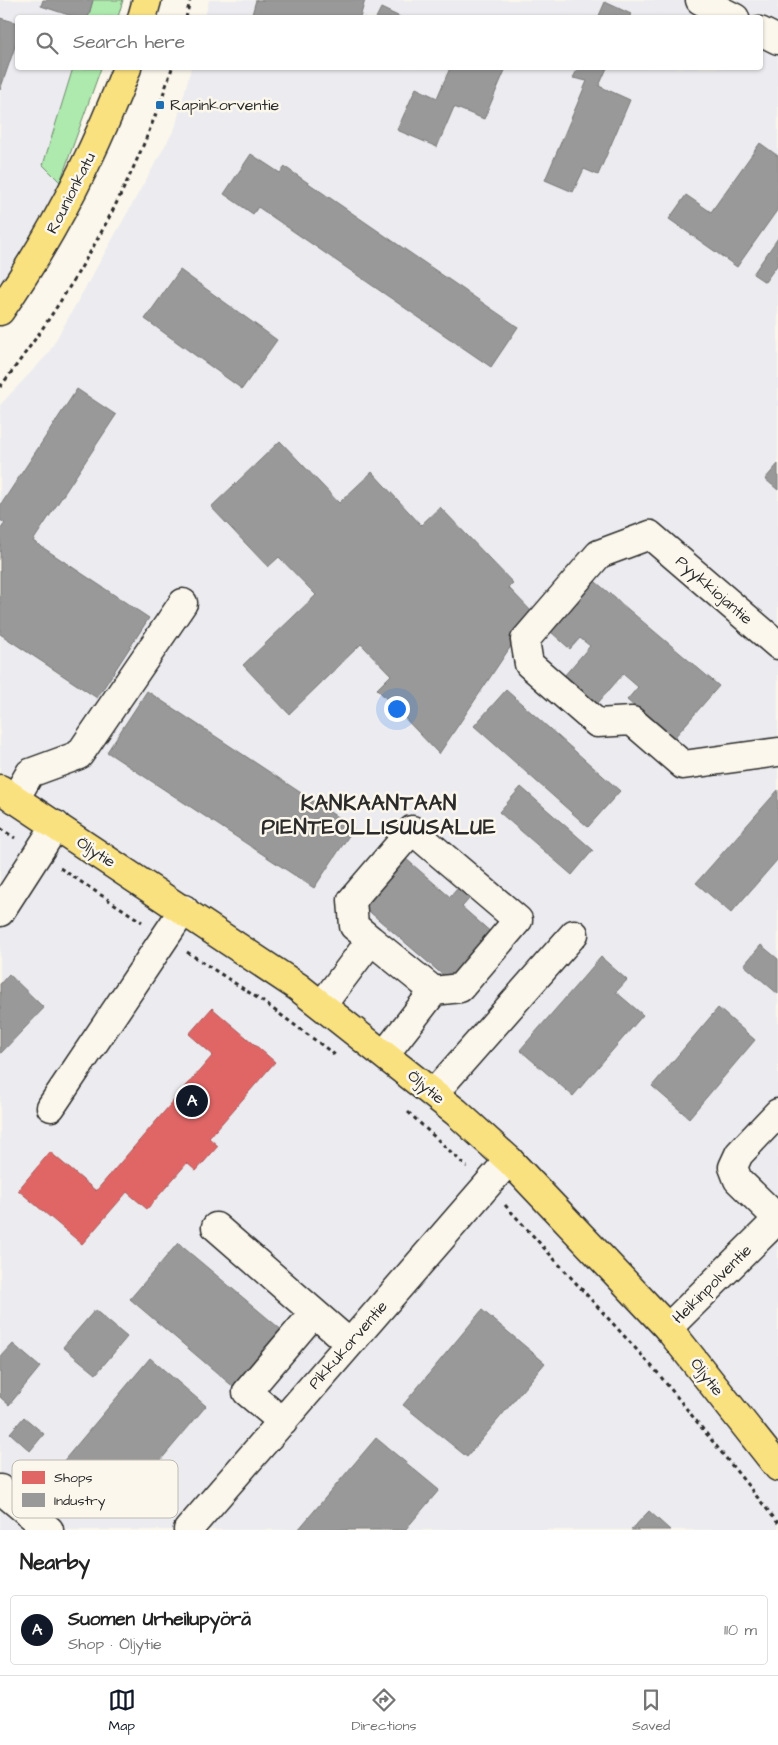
<!DOCTYPE html>
<meta charset="utf-8">
<style>
:root{--surface:#fff;--page:#f6f6f6;--text:#222;--muted:#767676;--line:#e0e0e0;--accent:#111827}
body{margin:0;font-family:"Architects Daughter",sans-serif;background:var(--page);color:var(--text)}
.you{position:absolute;left:396px;top:708px;width:18px;height:18px;margin:-12px;border:4px solid #fff;border-radius:50%;background:#1a73e8;box-shadow:0 0 0 8px #1a73e833}
.badge{display:grid;place-items:center;width:32px;height:32px;border-radius:50%;background:var(--accent);color:#fff;font-size:16px;font-weight:700}
.pin{position:absolute;translate:-50% -50%;border:2px solid #fff;box-shadow:0 1px 5px #0006}
.list{margin:0;padding:0;list-style:none}
h2{display:flex;justify-content:space-between;align-items:center;height:65px;margin:0;padding:0 20px;font-size:21px}
h2 small{font-size:16px;font-weight:400;color:var(--muted)}
.list li{display:grid;grid-template-columns:32px 1fr auto;gap:15px;align-items:center;box-sizing:border-box;height:70px;margin:0 10px 10px;padding:0 10px;border:1px solid var(--line);border-radius:5px}
.list b{display:block;font-size:19px;white-space:nowrap}
.list p{margin:0;font-size:16px;white-space:nowrap;color:var(--muted)}
.list em{font-size:16px;font-style:normal;color:var(--muted)}
.icon{flex:none;width:28px;height:28px;fill:none;stroke:currentColor;stroke-width:2;stroke-linecap:round;stroke-linejoin:round}
.map{position:relative;flex:none;width:778px;height:1530px;overflow:hidden}
.search{position:absolute;background:var(--surface);box-shadow:0 1px 4px #0004;left:15px;right:15px;top:15px;height:55px;display:flex;align-items:center;gap:12px;box-sizing:border-box;padding:0 18px;border-radius:5px;color:var(--muted);font-size:19px}
.sheet{height:145px;background:var(--surface)}
nav{display:flex;justify-content:space-around;align-items:center;box-sizing:border-box;height:70px;border-top:1px solid var(--line);background:var(--surface);font-size:14px;color:var(--muted)}
nav a{display:grid;justify-items:center;gap:2px}
nav .on{color:var(--accent)}
.map>svg:first-child{display:block}
</style>
<div class="map">
<svg width="778" height="1530" viewBox="0 0 778 1530">
<rect width="100%" height="100%" fill="#fbf7ec"/>
<filter id="ink" filterUnits="userSpaceOnUse"><feTurbulence type="fractalNoise" baseFrequency=".02" numOctaves="2"/><feDisplacementMap in="SourceGraphic" scale="10" xChannelSelector="R" yChannelSelector="G"/><feConvolveMatrix kernelMatrix="1 2 1 2 8 2 1 2 1" color-interpolation-filters="sRGB"/></filter>
<g filter="url(#ink)">
<!-- built -->
<path fill="#ececf0" d="M0,0H93L88,17L18,18V68H73L43,165L60,182L11,269L0,285Z
M209,0H778V1530H0V405L48,354L175,128L191,68H760V18L205,17Z"/>
<!-- green -->
<path fill="#aee9ae" stroke="#6c8a6c" d="M93,0H123L118,17L88,18Z
M73,68H101L60,182L43,165Z"/>
<!-- shops -->
<path fill="#e06666" stroke="#aa5454" d="M212,1008L275,1062L209,1138L218,1146L196,1171L187,1163L147,1209L127,1192L82,1244L18,1190L50,1152L96,1191L213,1055L189,1034Z"/>
<!-- industry -->
<path fill="#999" stroke="#787878" d="M43,0H93L88,18H78L41,6Z
M256,0H365L360,18H251Z
M605,2L631,14L629,18H598Z
M381,8L400,17V18H376Z
M0,18L18,23V38L0,90Z
M450,68H506L484,119L454,107L437,147L397,130L416,88L437,98Z
M578,68H607L599,86L630,100L598,175L584,169L573,192L545,180L587,81L573,78Z
M760,143L778,156V209L737,267L669,219L686,195L711,212Z
M251,154L280,173L285,167L518,327L491,367L258,207L253,214L224,194Z
M778,238V264L765,282L753,274Z
M180,270L277,340L242,389L145,319Z
M77,389L116,415L33,541L149,618L97,698L0,634V530L5,523L0,520V506Z
M280,441L339,503L372,472L421,525L440,507L513,583L508,587L533,613L439,754L377,689L391,675L361,644L289,714L243,665L316,595L279,557L268,567L211,507Z
M778,464V490L765,479Z
M590,577L719,686L673,739L627,700L638,687L623,674L597,704L564,676L590,646L580,638L570,649L551,632L562,620L558,616Z
M506,690L620,791L588,827L474,726Z
M147,691L354,828L314,888L107,752Z
M521,787L593,850L572,875L499,812Z
M778,790V859L731,913L696,883Z
M405,858L450,897L458,888L470,898L462,907L493,934L451,982L364,907Z
M761,945L778,959V994L744,965Z
M601,957L627,980L616,992L643,1015L573,1096L520,1050Z
M9,974L44,1008L0,1054V984Z
M718,1008L755,1040L689,1118L652,1086Z
M178,1243L284,1332L236,1389L130,1299Z
M95,1310L127,1337L96,1374L63,1347Z
M482,1310L545,1363L467,1457L403,1405Z
M13,1344L40,1367L9,1405L0,1397V1358Z
M150,1358L206,1406L117,1512L61,1464Z
M24,1417L44,1434L30,1451L10,1433Z
M376,1438L439,1490L405,1530H298Z
M649,1511L670,1530H631Z"/>
<g fill="none" stroke-linecap="round" stroke-linejoin="round">
<defs>
<path id="minor" d="M700,0L735,18
M760,31L778,40
M778,645L650,535L599,554L525,640L529,664L597,723L632,721L683,765L778,752
M15,799L30,773L79,755L183,603
M0,912L56,825
M371,940L434,991
M322,1005L371,940L354,926L352,900L412,830L518,920L460,988L434,991L385,1054
M434,1093L574,934
M51,1107L184,909
M778,1219L738,1180L733,1167L739,1154L778,1113
M216,1227L349,1343
M668,1328L778,1219
M283,1422L247,1392L314,1313
M0,1489L49,1530
M188,1530L509,1160"/>
<path id="major" d="M142,18L147,0
M0,311C53,235 94,154 127,68
M0,789L298,987L456,1112L509,1160L668,1328L778,1467"/>
</defs>
<!-- minor casing -->
<use href="#minor" stroke="#2b2b2b" stroke-width="31"/>
<!-- major casing -->
<use href="#major" stroke="#2b2b2b" stroke-width="31"/>
<!-- path -->
<path stroke="#2b2b2b" stroke-width="3" stroke-dasharray="4 4" stroke-linecap="butt" d="M186,18L190,0
M0,387C74,291 135,183 172,68
M0,828L15,838
M60,868L142,922
M187,952L262,1001L338,1057
M408,1112L467,1167
M505,1205L657,1372L778,1523"/>
<!-- minor -->
<use href="#minor" stroke="#fbf7ec" stroke-width="28"/>
<!-- major -->
<use href="#major" stroke="#fae180" stroke-width="28"/>
</g>
</g>
<!-- markers -->
<rect fill="#1f6fb2" stroke="#fbf7ec" stroke-width="2" x="155" y="100" width="10" height="10" rx="2.5"/>
<g text-anchor="middle" dominant-baseline="central" stroke-width="5" stroke-linejoin="round" paint-order="stroke">
<!-- poi labels -->
<g font-size="16" fill="#2b2b2b" stroke="#fbf7ec" text-anchor="start">
<text x="170" y="105">Rapinkorventie</text>
</g>
<!-- street labels -->
<g font-size="16" fill="#2b2b2b" stroke="#fbf7ec">
<text transform="translate(71 193) rotate(-63)">Rounionkatu</text>
<text transform="translate(714 590) rotate(41)">Pyykkiojantie</text>
<text transform="translate(96 852) rotate(33)">Öljytie</text>
<text transform="translate(426 1087) rotate(40)">Öljytie</text>
<text transform="translate(712 1284) rotate(-45)">Heikinpolventie</text>
<text transform="translate(348 1345) rotate(-49)">Pikkukorventie</text>
<text transform="translate(707 1377) rotate(52)">Öljytie</text>
</g>
<!-- district labels -->
<g font-size="21" font-weight="bold" letter-spacing="1" fill="#2b2b2b" stroke="#fbf7ec">
<text x="379" y="803">KANKAANTAAN<tspan x="379" dy="24">PIENTEOLLISUUSALUE</tspan></text>
</g>
</g>
<!-- legend -->
<rect x="12" y="1460" width="166" height="58" rx="8" fill="#fbf7ec" stroke="#bdbab2" stroke-width="1"/>
<rect x="22" y="1471" width="23" height="13" fill="#e06666"/>
<rect x="22" y="1493" width="23" height="14" fill="#999"/>
<g font-size="14" fill="#2b2b2b">
<text x="54" y="1482">Shops</text>
<text x="54" y="1505">Industry</text>
</g>
</svg>
<div class="you"></div>
<div class="pin badge" style="left:192px;top:1101px">A</div>
<div class="search"><svg class="icon" aria-label="search" viewBox="0 0 24 24"><circle cx="10" cy="10" r="6"/><path d="M15 15l6 6"/></svg>Search here</div>
</div>
<section class="sheet">
<h2>Nearby<small></small></h2>
<ul class="list">
<li><span class="badge">A</span><div><b>Suomen Urheilupyörä</b><p>Shop · Öljytie</p></div><em>110 m</em></li>
</ul>
</section>
<nav>
<a class="on"><svg class="icon" aria-label="map" viewBox="0 0 24 24"><path d="M3 6l6-2 6 2 6-2v14l-6 2-6-2-6 2zM9 4v14M15 6v14"/></svg>Map</a>
<a><svg class="icon" aria-label="directions" viewBox="0 0 24 24"><path d="M12 3l9 9-9 9-9-9zM9 14v-3h6M13 9l2 2-2 2"/></svg>Directions</a>
<a><svg class="icon" aria-label="saved" viewBox="0 0 24 24"><path d="M7 4h10v16l-5-4-5 4z"/></svg>Saved</a>
</nav>
